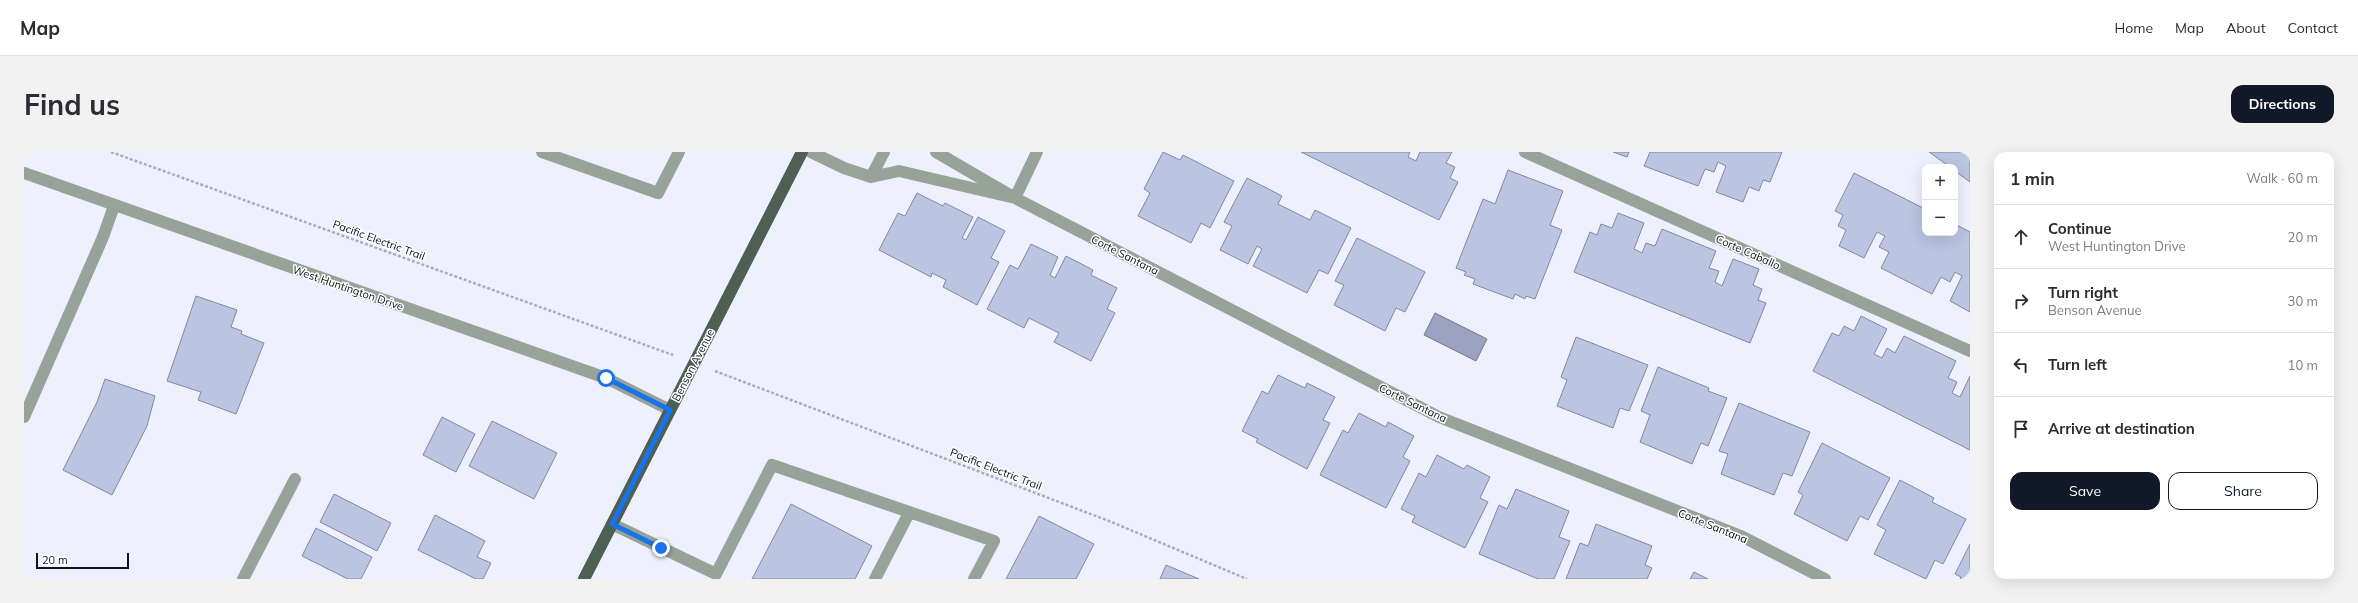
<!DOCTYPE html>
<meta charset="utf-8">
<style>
:root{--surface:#fff;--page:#f2f2f3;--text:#2b2b33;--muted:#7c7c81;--line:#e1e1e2;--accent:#111827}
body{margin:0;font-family:Mulish,sans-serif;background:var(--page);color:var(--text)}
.controls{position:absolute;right:12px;top:12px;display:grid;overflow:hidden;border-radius:8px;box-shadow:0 4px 16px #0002}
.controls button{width:36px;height:36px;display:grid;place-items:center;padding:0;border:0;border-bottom:1px solid var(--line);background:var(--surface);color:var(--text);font:20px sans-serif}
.scale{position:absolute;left:12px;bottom:10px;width:93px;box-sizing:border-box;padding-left:4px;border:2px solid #10131c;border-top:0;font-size:11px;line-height:14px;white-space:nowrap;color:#10131c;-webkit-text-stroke:3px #fff;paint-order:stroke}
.stop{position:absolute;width:12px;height:12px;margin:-9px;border:3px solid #1a73e8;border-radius:50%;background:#fff}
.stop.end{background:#1a73e8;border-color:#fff;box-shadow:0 1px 4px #0008}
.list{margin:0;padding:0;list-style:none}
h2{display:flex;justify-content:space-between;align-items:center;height:52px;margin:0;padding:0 16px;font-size:17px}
h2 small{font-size:13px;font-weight:400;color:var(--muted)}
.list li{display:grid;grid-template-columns:26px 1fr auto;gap:12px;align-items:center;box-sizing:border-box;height:64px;padding:0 16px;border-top:1px solid var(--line)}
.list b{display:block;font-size:15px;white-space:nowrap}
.list p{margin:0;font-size:13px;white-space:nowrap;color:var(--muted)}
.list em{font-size:13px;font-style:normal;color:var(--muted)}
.actions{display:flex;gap:8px;padding:12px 16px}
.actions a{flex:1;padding:9px 0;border:1px solid var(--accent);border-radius:12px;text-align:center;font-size:14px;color:var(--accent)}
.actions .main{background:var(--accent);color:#fff}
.icon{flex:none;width:22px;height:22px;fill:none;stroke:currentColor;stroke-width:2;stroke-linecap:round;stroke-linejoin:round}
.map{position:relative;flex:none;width:1946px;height:427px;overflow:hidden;border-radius:12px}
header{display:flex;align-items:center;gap:24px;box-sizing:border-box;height:56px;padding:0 20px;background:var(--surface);border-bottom:1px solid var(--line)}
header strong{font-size:19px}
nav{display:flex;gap:22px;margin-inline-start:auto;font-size:14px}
.intro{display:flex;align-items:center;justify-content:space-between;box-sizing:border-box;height:96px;padding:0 24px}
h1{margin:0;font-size:28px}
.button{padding:10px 18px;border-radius:12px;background:var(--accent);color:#fff;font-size:14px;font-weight:700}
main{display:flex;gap:24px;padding:0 24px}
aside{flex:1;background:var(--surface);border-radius:12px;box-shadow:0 4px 16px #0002}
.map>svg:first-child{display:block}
</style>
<header>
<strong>Map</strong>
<nav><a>Home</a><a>Map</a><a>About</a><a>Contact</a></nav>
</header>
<div class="intro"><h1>Find us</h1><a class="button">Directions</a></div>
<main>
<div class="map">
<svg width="1946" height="427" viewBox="0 0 1946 427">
<rect width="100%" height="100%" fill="#eef1fd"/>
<!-- water -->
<path fill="#9aa2c0" stroke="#71778f" d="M1411,161L1463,187L1452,209L1400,183Z"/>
<!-- building -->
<path fill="#bbc4e0" stroke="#8088a2" d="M1139,0L1156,8L1159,3L1210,29L1186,76L1177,71L1167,91L1114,64L1126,41L1120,37Z
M1277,0H1386L1384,5L1392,9L1396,0H1428L1422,11L1431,15L1426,26L1434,30L1415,68Z
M1589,0H1605L1603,5Z
M1626,0H1758L1746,30L1739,28L1735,39L1725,35L1719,50L1692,40L1702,14L1694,10L1690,20L1681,17L1674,34L1620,14Z
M1905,0H1946V30L1931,19V15H1926Z
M1484,18L1539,39L1526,73L1538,78L1511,147L1502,144L1501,147L1491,142L1489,147L1449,132L1451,127L1440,123L1442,120L1432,116L1459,47L1471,52Z
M1830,21L1901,57V81H1931V72L1946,80V160L1926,149L1938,124L1931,120L1926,130L1917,125L1908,142L1857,116L1865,100L1855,95L1861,84L1853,80L1840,106L1815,94L1822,78L1814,74L1819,63L1811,59Z
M1223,26L1258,44L1254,52L1286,68L1291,58L1327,76L1304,122L1295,118L1283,141L1229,114L1238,97L1233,94L1224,112L1196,98L1208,74L1200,70Z
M893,41L919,54L921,51L949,65L938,86L942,88L954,65L981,79L967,106L975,110L953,153L919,135L922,128L908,121L907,125L855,98L874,61L881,64Z
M1594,61L1620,71L1610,97L1618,101L1622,91L1631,94L1638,77L1692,99L1685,116L1695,119L1691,130L1698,134L1709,107L1735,117L1729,133L1738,137L1734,148L1742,151L1726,191L1550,120L1566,80L1573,83L1577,72L1588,76Z
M1333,86L1401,120L1381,160L1372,156L1361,179L1310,153L1320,133L1311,129Z
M1007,92L1034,105L1026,123L1031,126L1042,104L1069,118L1067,123L1093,136L1083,157L1091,161L1067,209L1030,190L1035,181L1005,166L1000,176L963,157L986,113L994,117Z
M172,144L213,158L207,175L218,179L217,182L240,191L212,262L174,248L177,240L143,229Z
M1837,164L1863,177L1850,202L1858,206L1863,196L1871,201L1880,184L1932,209L1924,226L1933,230L1928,241L1936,245L1946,224V298L1789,219L1808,181L1815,184L1820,174L1830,179Z
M1552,185L1624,213L1605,259L1596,256L1589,276L1533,254L1543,228L1537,225Z
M1634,215L1685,236L1684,239L1703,246L1684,294L1677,291L1668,312L1616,290L1626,263L1617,259Z
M1254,223L1281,236L1283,231L1311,245L1299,268L1306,271L1283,317L1232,290L1234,287L1218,279L1238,239L1244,242Z
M81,227L131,244L123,274L88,343L39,318L73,250Z
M1715,251L1786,280L1768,324L1759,321L1750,343L1697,322L1704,302L1695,299Z
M1335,261L1362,275L1364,270L1390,284L1379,305L1386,309L1362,356L1296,323L1319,278L1324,281Z
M418,265L451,282L432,320L399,303Z
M468,269L533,301L510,347L445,314Z
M1798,291L1866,326L1844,368L1836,364L1823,389L1770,362L1779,343L1774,340Z
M1413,303L1440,317L1443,313L1466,325L1456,346L1464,350L1441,396L1388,370L1391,364L1377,357L1395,321L1402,325Z
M1876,328L1910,346L1908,350L1942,367L1919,412L1911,408L1902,427L1850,402L1862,378L1853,373Z
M1492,337L1545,359L1535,385L1546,389L1530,427H1514L1455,402L1475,353L1483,357Z
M310,342L367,371L353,399L296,370Z
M767,352L848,394L831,427H728Z
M411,363L461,389L453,405L467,411L459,427H452L394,398Z
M1015,364L1070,392L1052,427H982Z
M1572,372L1628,394L1621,413L1628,416L1623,427H1542L1556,391L1564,394Z
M292,376L348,405L337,427H324L278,404Z
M1946,392V427H1936L1937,425L1931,422Z
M1142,413L1175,427H1136Z
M1670,420L1684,427H1666Z"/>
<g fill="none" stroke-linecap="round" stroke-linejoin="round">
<!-- path -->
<path stroke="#aaadb8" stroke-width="2.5" stroke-dasharray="3 2" stroke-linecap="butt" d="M87,0L649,203
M691,219L1085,369L1223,427"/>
<!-- minor -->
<path stroke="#97a299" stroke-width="12" d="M518,0L634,41L655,0
M787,0L820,16L847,25L875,19L991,46L1415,265L1717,384L1801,427
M912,0L991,46L1013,0
M1501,0L1946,199
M0,21L582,226L646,258
M847,25L860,0
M0,265L79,85L90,54
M588,372L692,422L748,313L970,389L950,427
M219,427L271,327
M851,427L885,361"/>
<!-- major -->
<path stroke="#4d6051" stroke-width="12" d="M560,427L778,0"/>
</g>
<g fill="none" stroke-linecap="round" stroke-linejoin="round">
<!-- route -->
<path stroke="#1a73e8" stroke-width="5" d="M582,226L646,258L588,372L637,396"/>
</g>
<g text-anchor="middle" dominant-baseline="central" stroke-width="3" stroke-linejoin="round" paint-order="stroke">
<!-- street labels -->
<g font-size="11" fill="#10131c" stroke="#fff">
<text transform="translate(355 88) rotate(20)">Pacific Electric Trail</text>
<text transform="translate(1724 100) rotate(24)">Corte Caballo</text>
<text transform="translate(1101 103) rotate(27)">Corte Santana</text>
<text transform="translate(324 136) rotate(19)">West Huntington Drive</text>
<text transform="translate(669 213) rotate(-63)">Benson Avenue</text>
<text transform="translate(1389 251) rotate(26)">Corte Santana</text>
<text transform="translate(972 317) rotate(21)">Pacific Electric Trail</text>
<text transform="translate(1689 374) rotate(22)">Corte Santana</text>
</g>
</g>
</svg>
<div class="controls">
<button>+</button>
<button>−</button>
</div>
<div class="scale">20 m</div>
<div class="stop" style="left:582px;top:226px"></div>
<div class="stop end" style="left:637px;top:396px"></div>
</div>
<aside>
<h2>1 min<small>Walk · 60 m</small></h2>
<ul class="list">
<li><svg class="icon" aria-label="ahead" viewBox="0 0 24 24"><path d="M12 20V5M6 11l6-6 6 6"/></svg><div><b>Continue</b><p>West Huntington Drive</p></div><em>20 m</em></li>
<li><svg class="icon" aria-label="right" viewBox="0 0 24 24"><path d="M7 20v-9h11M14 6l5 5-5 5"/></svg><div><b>Turn right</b><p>Benson Avenue</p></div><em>30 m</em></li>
<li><svg class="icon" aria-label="left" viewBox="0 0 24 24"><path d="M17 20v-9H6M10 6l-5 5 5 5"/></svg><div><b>Turn left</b></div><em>10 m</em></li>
<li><svg class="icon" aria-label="arrive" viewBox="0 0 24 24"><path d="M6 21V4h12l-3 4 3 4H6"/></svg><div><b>Arrive at destination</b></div></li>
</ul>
<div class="actions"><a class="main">Save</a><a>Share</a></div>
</aside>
</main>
